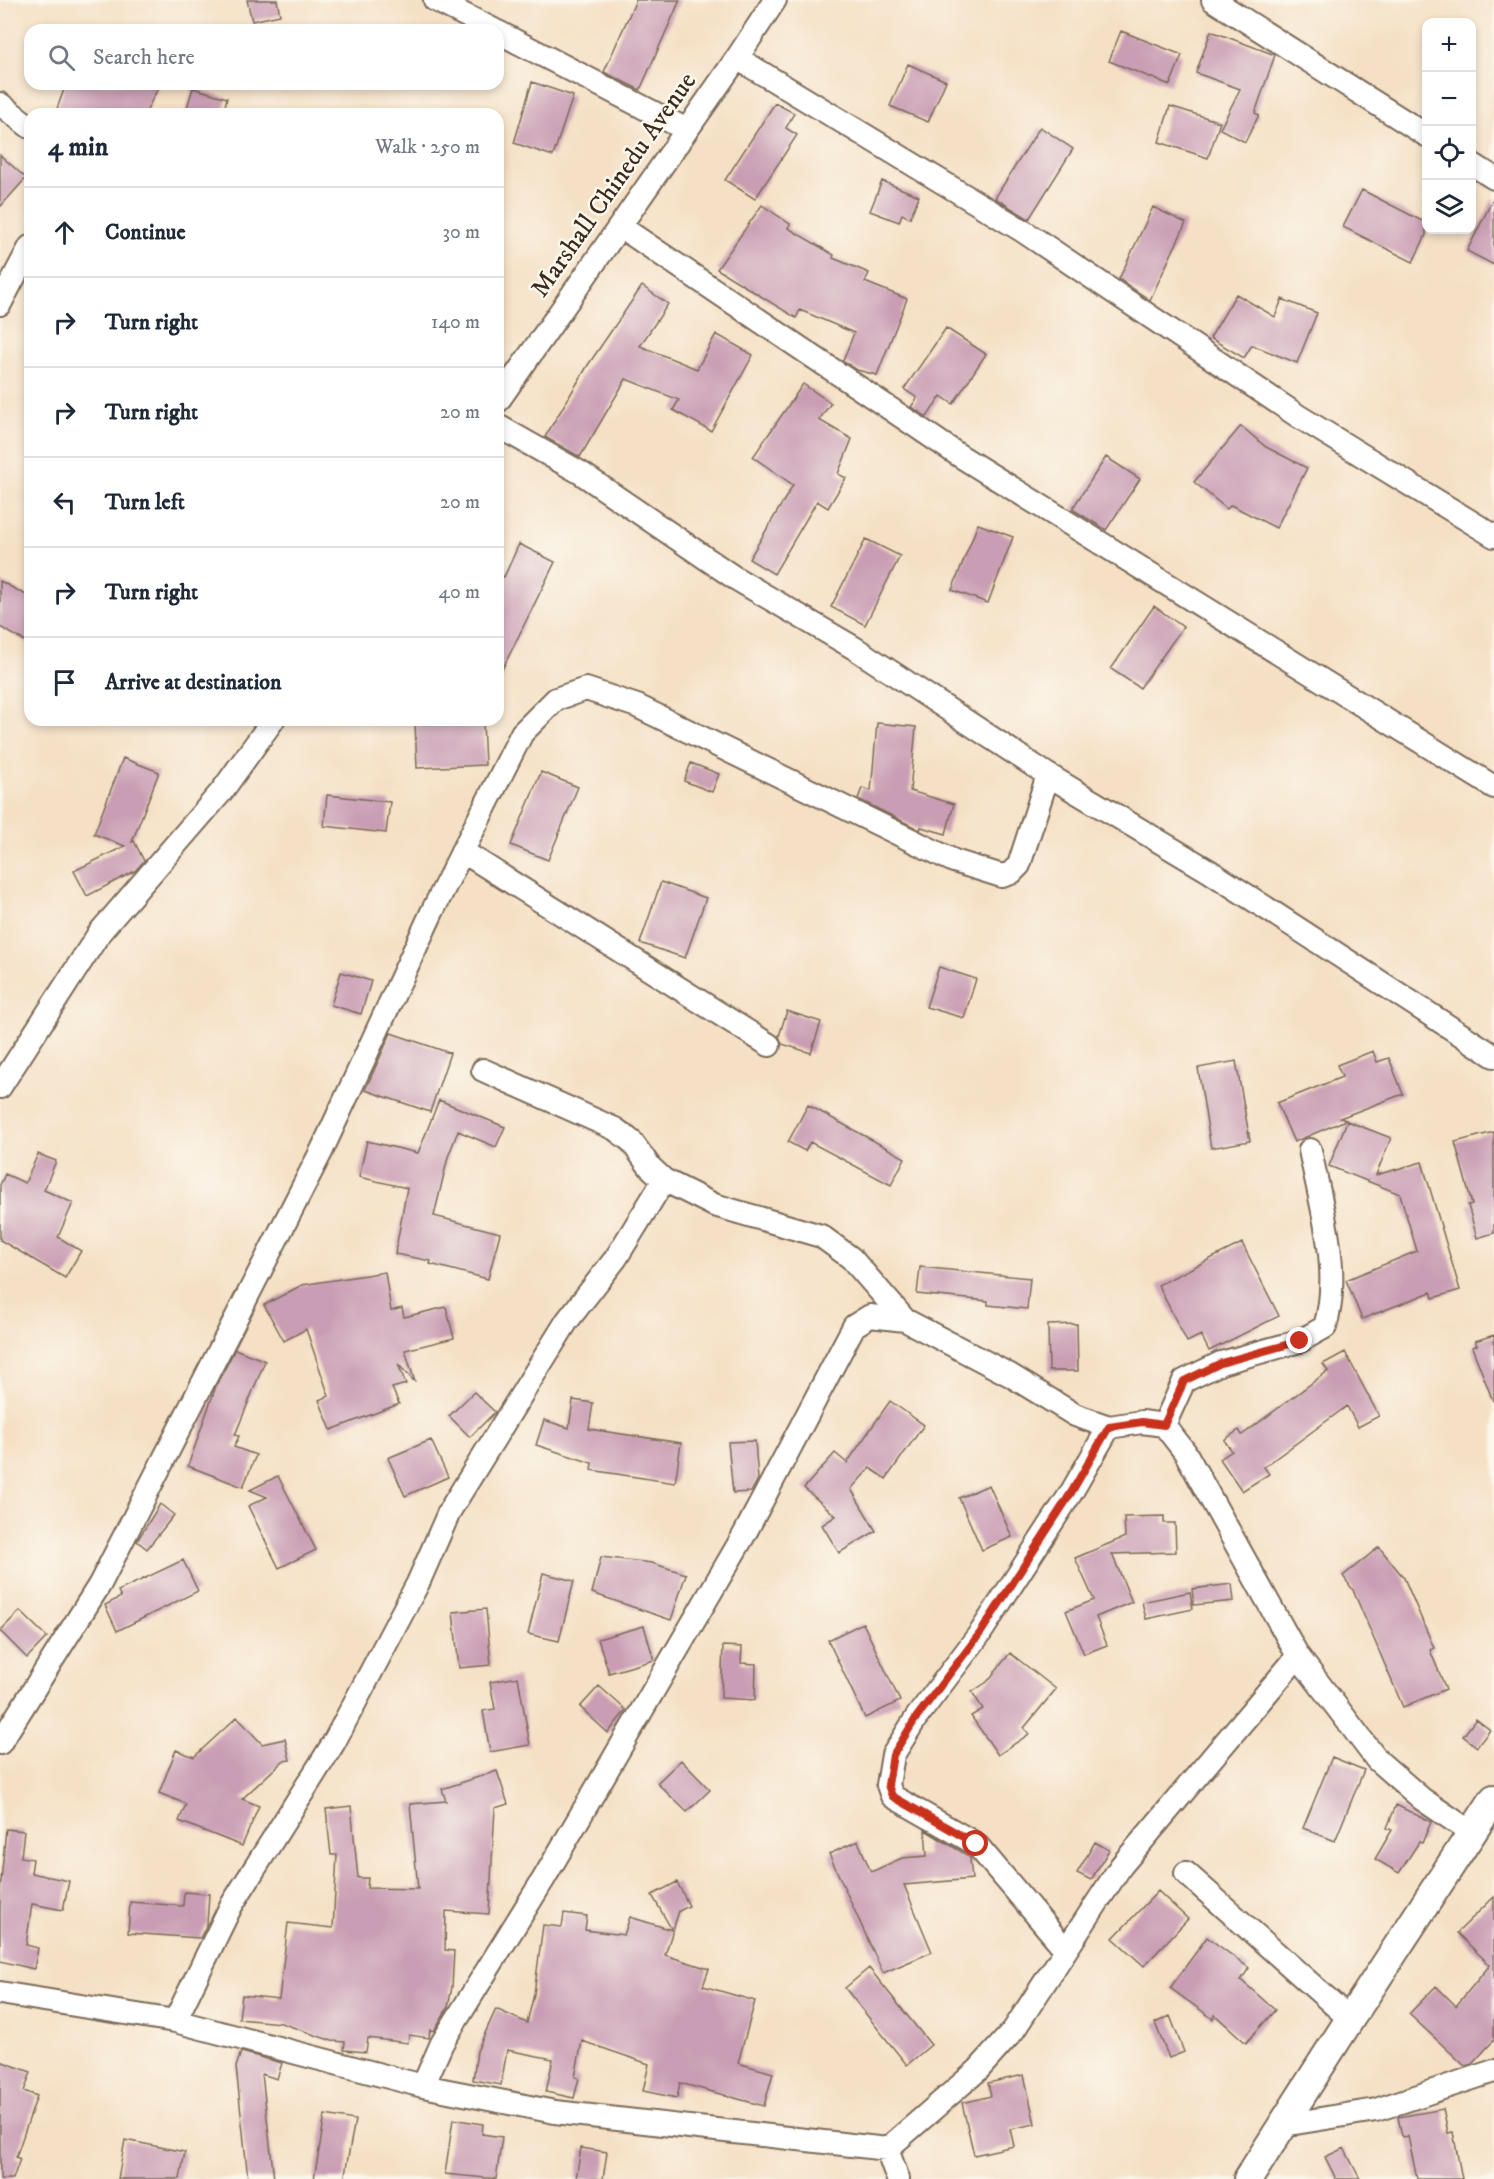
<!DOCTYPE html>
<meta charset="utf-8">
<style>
:root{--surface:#fff;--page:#f2f2f3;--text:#1f2937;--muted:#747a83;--line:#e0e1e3}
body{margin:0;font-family:"IM FELL DW Pica",serif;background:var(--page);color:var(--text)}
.controls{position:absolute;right:18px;top:18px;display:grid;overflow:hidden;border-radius:12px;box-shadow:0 3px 9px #0003}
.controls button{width:54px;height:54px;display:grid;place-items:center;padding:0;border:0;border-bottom:2px solid var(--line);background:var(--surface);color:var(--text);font:30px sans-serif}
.stop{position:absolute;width:18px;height:18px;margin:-14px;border:4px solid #c8321e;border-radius:50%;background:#fff}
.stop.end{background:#c8321e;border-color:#fff;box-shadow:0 2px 6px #0008}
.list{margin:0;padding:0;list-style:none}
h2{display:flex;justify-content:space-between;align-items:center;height:78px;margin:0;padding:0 24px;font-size:26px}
h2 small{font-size:20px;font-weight:400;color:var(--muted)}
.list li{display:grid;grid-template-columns:39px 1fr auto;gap:18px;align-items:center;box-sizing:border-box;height:90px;padding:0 24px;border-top:2px solid var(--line)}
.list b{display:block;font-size:22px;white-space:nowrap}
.list em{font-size:20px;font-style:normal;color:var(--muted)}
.icon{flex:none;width:33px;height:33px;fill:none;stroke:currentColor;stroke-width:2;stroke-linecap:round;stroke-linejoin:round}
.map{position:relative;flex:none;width:1494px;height:2179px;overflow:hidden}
.search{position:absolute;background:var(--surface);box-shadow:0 3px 9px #0003;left:24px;top:24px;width:480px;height:66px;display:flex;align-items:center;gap:15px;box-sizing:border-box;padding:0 21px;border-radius:18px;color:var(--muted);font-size:22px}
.panel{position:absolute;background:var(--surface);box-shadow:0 3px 9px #0003;left:24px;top:108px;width:480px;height:618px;border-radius:18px}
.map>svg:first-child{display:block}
</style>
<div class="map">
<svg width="1494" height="2179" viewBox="0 0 1494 2179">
<rect width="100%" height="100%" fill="#fbf7ec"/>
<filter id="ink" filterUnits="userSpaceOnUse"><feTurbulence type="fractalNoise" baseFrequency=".0167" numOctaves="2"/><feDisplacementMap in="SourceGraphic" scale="12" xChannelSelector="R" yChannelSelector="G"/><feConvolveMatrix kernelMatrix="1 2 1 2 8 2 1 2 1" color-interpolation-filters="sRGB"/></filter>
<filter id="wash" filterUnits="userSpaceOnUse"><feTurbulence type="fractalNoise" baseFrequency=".008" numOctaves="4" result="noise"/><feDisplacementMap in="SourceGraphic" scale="24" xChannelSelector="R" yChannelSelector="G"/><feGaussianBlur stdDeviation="1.35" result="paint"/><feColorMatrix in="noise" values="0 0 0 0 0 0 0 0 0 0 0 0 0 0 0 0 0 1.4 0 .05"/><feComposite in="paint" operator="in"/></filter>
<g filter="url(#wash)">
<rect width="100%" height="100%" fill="#f5e0c5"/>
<g id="blocks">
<!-- building -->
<path fill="#c99db4" d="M247,0H277L280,15L252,21Z
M636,0H680L640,90L604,72Z
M1121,31L1182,55L1170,85L1109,61Z
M1211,31L1275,55L1255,113L1259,115L1245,142L1220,129L1240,89L1196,73Z
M908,64L946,81L928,122L890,106Z
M532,82L573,96L553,156L514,143Z
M66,84H160L145,114H55Z
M193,88L227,98L223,114H185Z
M775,103L794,113L786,128L797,135L755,199L725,180Z
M1170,106L1220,122L1208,158L1159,142Z
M1040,127L1073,149L1029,219L995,198Z
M0,155L26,178L0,207Z
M882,181L919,196L910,218L902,214L899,222L870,211Z
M1362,190L1426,223V235L1413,262L1343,227Z
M1494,197V265L1467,251Z
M762,205L790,224L788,228L834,255L833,258L869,273L865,282L907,299L877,375L857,370L843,361L854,333L800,310L796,318L717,269Z
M1153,207L1186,223L1150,300L1119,279Z
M642,286L668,304L640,346L697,369L716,334L753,355L711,431L673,410L679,400L626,379L580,457L545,437L588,365Z
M1236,294L1275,317L1282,299L1317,313L1297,363L1252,345L1244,358L1210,338Z
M946,328L986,354L953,404L941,396L927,417L911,407L917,398L904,389Z
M803,384L831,403L819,420L852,439L838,474L846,478L828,508L817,501L774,574L749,559L793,485L753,457Z
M1241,426L1266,447L1307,468L1276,528L1231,505L1227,509L1194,482Z
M1106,457L1140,479L1106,530L1072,509Z
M978,524L1013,537L988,603L952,590Z
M866,539L900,556L865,625L831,607Z
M519,544L555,562L498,678V574L504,577Z
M0,581L30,597V644L0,627Z
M1154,606L1183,627L1140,688L1111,669Z
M483,721L485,765L417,768L415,724Z
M877,723L916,727L910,791L954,804L946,834L921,827L920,830L858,799L862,788L871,791Z
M123,758L159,772L132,842L134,841L144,861L135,871L87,896L74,871L125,846L94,834Z
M691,763L719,774L712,792L684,781Z
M541,772L578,787L548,860L511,845Z
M327,795L390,802L386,833L324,826Z
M661,882L706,898L685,958L640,943Z
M939,967L976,979L964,1018L926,1007Z
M341,972L371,981L361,1014L331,1005Z
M787,1011L821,1022L811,1053L782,1044L779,1036Z
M391,1033L450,1053L430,1112L365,1090Z
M1373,1051L1377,1062L1389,1058L1403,1094L1340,1118L1346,1120L1294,1142L1277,1103L1342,1077L1337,1065Z
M1236,1061L1250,1141L1211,1148L1198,1068Z
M439,1100L505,1127L496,1147L458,1131L448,1157L434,1216L500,1233L488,1279L430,1264L431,1261L395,1254L407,1188L359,1177L367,1141L418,1153Z
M808,1105L905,1158L891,1185L810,1142L805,1151L788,1142Z
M1347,1121L1391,1138L1376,1175L1422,1162L1460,1290L1433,1298L1431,1292L1362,1319L1346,1280L1417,1251L1400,1194L1329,1166Z
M1494,1132V1233L1477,1238L1468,1205L1472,1204L1455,1142Z
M38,1154L56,1161L44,1190L73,1203L58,1237L81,1251L65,1278L0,1240V1185L5,1174L25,1183Z
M1242,1243L1279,1316L1209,1351L1201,1335L1187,1342L1158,1285Z
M920,1267L1030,1278L1027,1309L988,1305V1301L917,1294Z
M385,1272L391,1311L402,1308L404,1317L446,1307L454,1338L405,1350L415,1382L398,1364L406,1384L392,1388L399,1404L331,1430L319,1400L329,1396L306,1329L284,1341L264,1305L302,1285Z
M1077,1324L1078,1371H1049L1048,1325Z
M1494,1335V1401H1493L1472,1347L1477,1345L1475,1341Z
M235,1349L265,1361L235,1435L239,1436L234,1447L256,1455L243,1487L188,1466L216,1386Z
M1345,1352L1379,1416L1358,1427L1347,1406L1264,1467L1269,1474L1242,1491L1220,1459L1232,1451L1224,1440L1239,1430L1242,1435L1328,1371L1323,1364Z
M474,1392L495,1412L470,1437L449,1416Z
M573,1400L593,1403L589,1429L681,1443L675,1483L591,1470L592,1463L536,1445L544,1420L569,1428Z
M890,1401L924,1425L886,1479L870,1468L851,1489L876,1531L839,1553L822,1525L836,1516L804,1488L835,1453L847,1463Z
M431,1440L448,1477L405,1496L388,1458Z
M755,1441L758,1479L751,1492L733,1493L728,1442Z
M278,1476L316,1550L279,1568L248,1506L267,1497L250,1490Z
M989,1485L1012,1537L982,1550L959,1498Z
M160,1504L174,1515L147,1549L137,1541Z
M1164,1516V1523H1175L1176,1552L1112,1554L1132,1602L1096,1617L1107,1645L1084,1654L1066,1611L1094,1600L1075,1558L1125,1537L1124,1517Z
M1379,1547L1404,1578L1434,1648L1430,1650L1446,1689L1403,1707L1353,1590L1343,1576Z
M601,1557L652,1563L686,1574L671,1620L592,1593Z
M183,1560L198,1591L117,1631L105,1605L121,1597L118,1591Z
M543,1573L574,1581L559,1641L528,1634Z
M1232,1584L1234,1601L1194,1605L1192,1589Z
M1190,1592L1193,1609L1146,1619L1142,1602Z
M486,1609L491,1665L459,1668L453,1612Z
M20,1611L47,1637L27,1658L0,1631Z
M863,1623L900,1701L865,1718L828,1640Z
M644,1626L654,1660L609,1673L598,1639Z
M723,1646L742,1647L741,1663L756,1664L755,1700L721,1698Z
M1010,1653L1056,1689L1024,1728L1029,1734L998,1755L971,1716L983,1709L972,1692L987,1682Z
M518,1677L530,1745L490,1752L483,1711L495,1709L490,1682Z
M599,1686L626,1710L608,1733L580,1707Z
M237,1717L262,1744L285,1739L290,1760L283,1761L242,1799L259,1806L242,1846L179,1821L186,1804L159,1793L176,1750L194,1757Z
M1476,1719L1490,1730L1477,1747L1463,1736Z
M1332,1757L1364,1770L1335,1841L1303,1828Z
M681,1760L710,1790L687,1812L657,1783Z
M497,1771L508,1804L495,1808L489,1914L446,1911L445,1950L454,1951L452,1987L448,2007L434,2031L430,2030L429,2038L409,2035L408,2043L368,2038L366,2052L344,2050L345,2042L332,2041L281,2023L239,2019L242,1995L279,1999L288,1923L333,1928L337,1855H331L326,1809L351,1806L358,1878H368L367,1888L418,1889L410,1804L446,1801L442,1789Z
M1396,1805L1431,1822L1422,1843L1419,1842L1399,1873L1375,1859L1392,1830L1387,1828Z
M6,1829L24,1831L21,1857L33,1859L31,1873L69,1881L63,1910L32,1904L26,1945L38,1948L34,1969L0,1961V1891Z
M925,1830L967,1855L970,1858L972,1879L904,1885L932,1952L883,1973L829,1854L858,1841L871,1872L902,1858L927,1856Z
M1095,1842L1109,1850L1091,1880L1077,1873Z
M677,1882L689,1906L679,1911L665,1955L709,1969L703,1986L755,2001L738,2063L773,2073L764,2106L680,2083L677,2098L643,2091L649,2064L582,2041L575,2077L579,2078L574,2098L546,2092L553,2059L507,2050L501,2085L473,2080L477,2051L496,2009L527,2023L534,1994L543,1925L562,1927L564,1913L587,1916L585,1930L624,1935L630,1917L672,1930L652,1895Z
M1158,1891L1188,1919L1144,1966L1113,1938Z
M184,1892L209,1894L207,1924L200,1938L128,1933L130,1902L183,1906Z
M1494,1897V2040L1472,2064L1465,2066L1409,2014L1436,1986L1456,2006L1490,1965L1457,1933Z
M1207,1937L1249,1968L1241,1980L1275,2010L1246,2043L1215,2015L1213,2019L1170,1988Z
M869,1968L931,2045L907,2065L845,1988Z
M1170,2016L1184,2052L1169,2058L1155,2023Z
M241,2052L282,2063L277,2079L262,2074L274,2179H248L236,2067Z
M0,2061L31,2072L24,2091L37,2096L16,2157L20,2159L13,2179H0Z
M1024,2075L1035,2124L1010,2129L1014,2146L974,2155L962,2103L991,2096L988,2083Z
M1443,2109L1448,2133L1453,2132L1462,2179H1417L1408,2136L1402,2137L1398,2117Z
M325,2115L355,2120L344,2179H314Z
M453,2119L483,2124L482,2134L502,2137L496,2179L445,2174Z
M125,2140L185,2152L180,2179H118Z
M581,2148L607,2152L603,2179H576Z
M1344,2148L1360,2179H1336L1325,2157Z"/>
</g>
</g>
<g filter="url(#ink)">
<use href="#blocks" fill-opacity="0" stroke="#7c6a58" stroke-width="1.5"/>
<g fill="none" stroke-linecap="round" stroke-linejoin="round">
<defs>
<path id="minor" d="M435,0L494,30
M1213,0L1426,135
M498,32L687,130
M737,58L1023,231L1298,416L1494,536
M0,104L30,127
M1472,164L1494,178
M621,227L957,454L1494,787
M0,304L30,247
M498,401L737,58L775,0
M498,426L581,473L735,578L856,649L1048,775
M462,851L769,1045
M483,1070L615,1129L631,1141L650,1167L664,1180L714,1205L821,1236L851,1258L905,1320
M0,1087L100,932L222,791L273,720
M1164,1425L1184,1381L1221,1363L1300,1341L1325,1327C1342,1271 1321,1206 1310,1150
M0,1743L100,1584L322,1150L432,912L522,733L556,699L586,689L637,706L954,861L1002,876L1011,873L1019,865L1048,775L1209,871L1494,1056
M1186,1873L1350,2019
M1066,1950L976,1844L892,1796L888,1785L893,1755L916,1718L981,1632L1071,1493L1109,1427
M0,1993L175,2021L423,2086L555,2112L887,2149L978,2070L1013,2031L1121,1866L1298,1656
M175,2021L231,1906L333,1744L418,1583L450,1510L567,1321L616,1258L664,1180
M423,2086L442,2043L543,1880L744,1535L854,1326L870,1316L905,1320L1010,1375L1075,1415L1109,1427L1142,1422L1164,1425L1185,1452L1298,1656L1377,1760L1422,1799L1472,1833
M1283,2125L1376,2110L1494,2071
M887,2149L898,2179"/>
<path id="major" d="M1248,2179L1350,2019L1494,1799"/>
</defs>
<!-- minor casing -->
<use href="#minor" stroke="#7c6a58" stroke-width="26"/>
<!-- major casing -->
<use href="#major" stroke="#7c6a58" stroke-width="32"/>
<!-- minor -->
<use href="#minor" stroke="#fff" stroke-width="22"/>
<!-- major -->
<use href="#major" stroke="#fff" stroke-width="28"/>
</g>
</g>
<g fill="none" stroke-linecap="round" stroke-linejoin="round" filter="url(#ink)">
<!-- route -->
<path stroke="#c8321e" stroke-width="8" d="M976,1844L892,1796L888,1785L893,1755L916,1718L981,1632L1071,1493L1109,1427L1142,1422L1164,1425L1184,1381L1221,1363L1300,1341"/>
</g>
<g text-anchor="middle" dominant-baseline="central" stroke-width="5" stroke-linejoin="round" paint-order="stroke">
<!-- street labels -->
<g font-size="26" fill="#3b2a1e" stroke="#fbf7ec">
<text transform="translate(614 185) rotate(-55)">Marshall Chinedu Avenue</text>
</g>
</g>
</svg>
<div class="controls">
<button>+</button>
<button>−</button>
<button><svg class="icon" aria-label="locate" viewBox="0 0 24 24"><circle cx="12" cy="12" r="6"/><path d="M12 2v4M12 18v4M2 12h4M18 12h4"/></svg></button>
<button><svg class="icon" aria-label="layers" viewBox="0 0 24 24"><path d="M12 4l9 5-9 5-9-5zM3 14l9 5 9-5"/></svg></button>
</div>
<div class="stop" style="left:976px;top:1844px"></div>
<div class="stop end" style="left:1300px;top:1341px"></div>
<div class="search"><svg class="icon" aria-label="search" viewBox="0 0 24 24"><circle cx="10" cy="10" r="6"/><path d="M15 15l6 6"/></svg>Search here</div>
<section class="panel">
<h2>4 min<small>Walk · 250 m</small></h2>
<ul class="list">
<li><svg class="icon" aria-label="ahead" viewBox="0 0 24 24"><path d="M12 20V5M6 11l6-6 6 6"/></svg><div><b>Continue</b></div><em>30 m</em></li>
<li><svg class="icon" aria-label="right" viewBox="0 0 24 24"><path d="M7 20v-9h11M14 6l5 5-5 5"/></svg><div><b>Turn right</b></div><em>140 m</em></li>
<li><svg class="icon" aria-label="right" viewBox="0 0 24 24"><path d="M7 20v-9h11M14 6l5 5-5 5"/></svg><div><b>Turn right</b></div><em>20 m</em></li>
<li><svg class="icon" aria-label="left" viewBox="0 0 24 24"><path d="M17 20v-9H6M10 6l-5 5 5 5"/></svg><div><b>Turn left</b></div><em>20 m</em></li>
<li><svg class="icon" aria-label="right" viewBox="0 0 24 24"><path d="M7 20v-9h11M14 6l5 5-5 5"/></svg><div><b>Turn right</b></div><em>40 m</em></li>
<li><svg class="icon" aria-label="arrive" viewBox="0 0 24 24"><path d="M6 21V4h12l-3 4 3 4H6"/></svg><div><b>Arrive at destination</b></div></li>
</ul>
</section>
</div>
